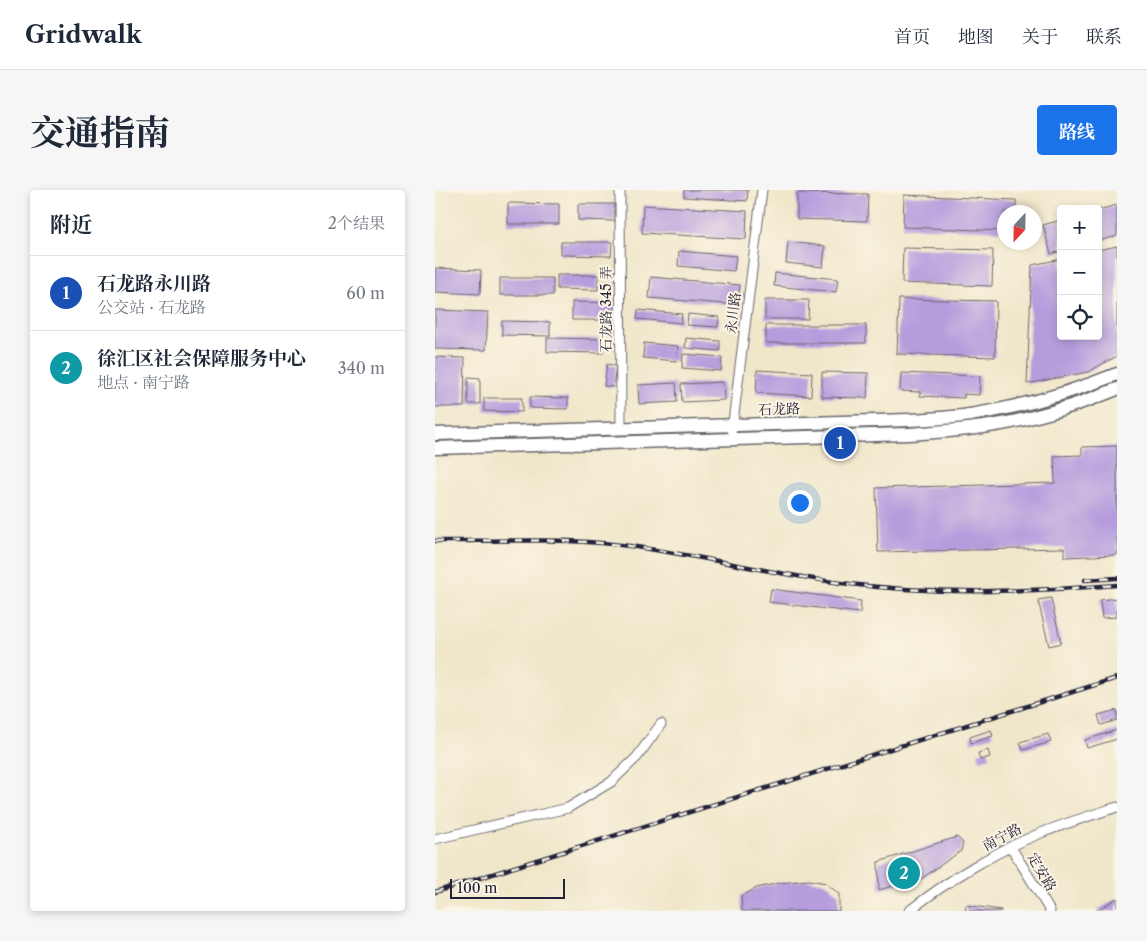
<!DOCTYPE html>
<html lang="zh">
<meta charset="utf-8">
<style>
:root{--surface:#fff;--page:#f6f6f7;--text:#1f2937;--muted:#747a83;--line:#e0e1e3;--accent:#1a73e8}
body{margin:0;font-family:"Libre Caslon Text","Noto Serif SC",serif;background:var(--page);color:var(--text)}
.controls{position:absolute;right:15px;top:15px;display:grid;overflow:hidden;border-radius:5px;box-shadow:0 2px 8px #0003}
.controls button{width:45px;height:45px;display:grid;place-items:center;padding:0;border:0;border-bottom:1px solid var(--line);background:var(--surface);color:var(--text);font:25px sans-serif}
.compass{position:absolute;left:562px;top:15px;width:45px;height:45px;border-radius:50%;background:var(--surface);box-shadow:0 2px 8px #0003;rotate:202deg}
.scale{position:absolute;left:15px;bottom:12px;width:115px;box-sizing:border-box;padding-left:5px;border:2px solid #22223b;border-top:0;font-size:14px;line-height:18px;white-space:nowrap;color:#22223b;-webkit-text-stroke:4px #fcf5e5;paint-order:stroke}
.you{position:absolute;left:364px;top:312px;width:18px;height:18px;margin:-12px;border:4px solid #fff;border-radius:50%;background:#1a73e8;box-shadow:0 0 0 8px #1a73e833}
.badge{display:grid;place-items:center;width:32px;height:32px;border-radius:50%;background:var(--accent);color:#fff;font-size:16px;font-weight:700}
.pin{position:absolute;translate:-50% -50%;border:2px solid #fff;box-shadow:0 1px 5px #0006}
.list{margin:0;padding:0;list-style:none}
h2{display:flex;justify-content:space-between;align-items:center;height:65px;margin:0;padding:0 20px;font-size:21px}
h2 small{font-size:16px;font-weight:400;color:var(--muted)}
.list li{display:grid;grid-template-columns:32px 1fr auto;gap:15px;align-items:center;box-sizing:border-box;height:75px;padding:0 20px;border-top:1px solid var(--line)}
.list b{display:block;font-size:19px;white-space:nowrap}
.list p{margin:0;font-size:16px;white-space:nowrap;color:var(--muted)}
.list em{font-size:16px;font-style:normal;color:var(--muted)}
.icon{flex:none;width:28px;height:28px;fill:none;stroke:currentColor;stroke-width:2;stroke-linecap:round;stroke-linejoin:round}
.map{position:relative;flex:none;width:682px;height:721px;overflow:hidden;border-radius:5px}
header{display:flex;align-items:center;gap:30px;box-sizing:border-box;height:70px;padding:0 25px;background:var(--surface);border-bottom:1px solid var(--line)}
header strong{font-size:24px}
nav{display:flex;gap:28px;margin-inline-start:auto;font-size:18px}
.intro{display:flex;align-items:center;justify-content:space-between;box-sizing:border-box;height:120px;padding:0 30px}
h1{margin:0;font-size:35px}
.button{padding:12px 22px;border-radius:5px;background:var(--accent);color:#fff;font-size:18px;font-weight:700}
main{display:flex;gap:30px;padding:0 30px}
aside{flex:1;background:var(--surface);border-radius:5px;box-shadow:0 2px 8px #0003}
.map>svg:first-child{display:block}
</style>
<header>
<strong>Gridwalk</strong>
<nav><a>首页</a><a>地图</a><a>关于</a><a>联系</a></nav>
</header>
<div class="intro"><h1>交通指南</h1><a class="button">路线</a></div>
<main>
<aside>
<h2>附近<small>2个结果</small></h2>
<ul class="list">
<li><span class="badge" style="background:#1a4fb4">1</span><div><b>石龙路永川路</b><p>公交站 · 石龙路</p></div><em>60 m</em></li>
<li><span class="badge" style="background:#0f9aa8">2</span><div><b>徐汇区社会保障服务中心</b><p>地点 · 南宁路</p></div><em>340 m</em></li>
</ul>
</aside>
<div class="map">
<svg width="682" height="721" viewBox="0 0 682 721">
<rect width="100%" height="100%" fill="#fcf5e5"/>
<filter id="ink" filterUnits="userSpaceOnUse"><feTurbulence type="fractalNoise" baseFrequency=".02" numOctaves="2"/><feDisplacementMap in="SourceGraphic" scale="10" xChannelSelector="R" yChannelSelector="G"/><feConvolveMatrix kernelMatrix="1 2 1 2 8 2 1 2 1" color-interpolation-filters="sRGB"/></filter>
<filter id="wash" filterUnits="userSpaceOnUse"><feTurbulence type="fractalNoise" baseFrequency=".0096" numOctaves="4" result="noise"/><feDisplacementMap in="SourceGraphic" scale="20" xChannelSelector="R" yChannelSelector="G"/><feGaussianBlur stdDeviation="1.12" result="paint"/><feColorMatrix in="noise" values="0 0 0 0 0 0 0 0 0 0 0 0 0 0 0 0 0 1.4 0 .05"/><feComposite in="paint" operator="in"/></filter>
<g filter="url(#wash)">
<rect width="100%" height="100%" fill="#f0e7cb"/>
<g id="blocks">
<!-- building -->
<path fill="#b59cdd" d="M249,0H313L312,11L249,7Z
M362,3L433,4L432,31L362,29Z
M469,5L581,10V22H570V41L468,37Z
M73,13L124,14V34H73Z
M143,14H180V31L143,30Z
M208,15L312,21L311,49L207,43Z
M682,15V46L663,51V20Z
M626,30V61L616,64L608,35Z
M126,52H177L176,66L126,65Z
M353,52L390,56L388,77L351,73Z
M682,56V166L653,182L592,194L597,75L626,69V146H663V60Z
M468,58L558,60L557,96L467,93Z
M244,61L301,66L299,81L243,76Z
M0,78L46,80L45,104L0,102Z
M340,83L403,89L401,102L339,96Z
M122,85H163V100L122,99Z
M216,87L305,95L303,115L214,108Z
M65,88H118V105H65Z
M464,109L561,111L560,167L462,164Z
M330,110H374L373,129H330Z
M137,112L181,113V121H184V137H171V130H137Z
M0,120L53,122L51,160L0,159Z
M203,120L247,124L246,133L202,129Z
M253,124L284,127L283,137L252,135Z
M67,131L115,132V146L67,145Z
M331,135H431V153H331Z
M112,148L168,149V163L112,162Z
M251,148L285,151V161L250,158Z
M209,153L243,156L241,171L208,168Z
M248,164L287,167L286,181L247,178Z
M0,167L30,168L29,217H0Z
M172,174L181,176L178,197L169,196Z
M322,180L377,183L376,206L321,203Z
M387,182L433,183L432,208L387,207Z
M466,183L545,186L544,205L529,204V208L485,206V202L465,201Z
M33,187L45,188V214H33Z
M288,192L289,210L247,212L246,194Z
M241,193L242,212L204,214L203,195Z
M95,207L133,208V219L95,218Z
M49,208H87V222L49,221Z
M682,256V365L629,367V358L443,362L441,298L620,293L619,266L647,265V257Z
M336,399L426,411L425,423L334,412Z
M616,408L626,453L614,456L603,410Z
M682,408V427L667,428L665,410Z
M682,520V530L666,535L663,525Z
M556,540L558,546L536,553L535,547Z
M682,540V549L652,558L650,550Z
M613,544L616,552L588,560L585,552Z
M553,560L555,567L545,570L543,563Z
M522,647L528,653L526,661L476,696L464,694L444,700L443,672Z
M374,690L391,693L404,704V721H307L306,706L322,698L344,693Z
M682,708V721H661Z
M531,715L566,720V721H530Z"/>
</g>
</g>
<g filter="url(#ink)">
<use href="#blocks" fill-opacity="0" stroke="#6a676d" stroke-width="1"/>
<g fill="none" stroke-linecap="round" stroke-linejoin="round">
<defs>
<path id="street" d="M185,0L186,237
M297,240L327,0
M0,649L133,618L176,592L202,567L226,534
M576,657L615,721
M474,721C512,691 561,661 606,643C631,633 657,625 682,617"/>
<path id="secondary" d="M0,244L474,230C495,229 515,228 535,225C586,217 635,203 682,184
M0,258L473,244C515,241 558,238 598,227C627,220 655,210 682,199"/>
</defs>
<!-- street casing -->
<use href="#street" stroke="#6a676d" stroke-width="11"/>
<!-- secondary casing -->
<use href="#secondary" stroke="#6a676d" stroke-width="15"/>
<!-- street -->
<use href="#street" stroke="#fff" stroke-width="9"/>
<!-- secondary -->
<use href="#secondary" stroke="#fff" stroke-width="12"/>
<defs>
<path id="rail" d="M0,351C62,351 124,348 186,355C260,364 332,383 406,393C498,405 590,402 682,395
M650,390L682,388
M0,702L682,488"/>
</defs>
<!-- rail casing -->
<use href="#rail" stroke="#22223b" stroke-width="4.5"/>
<!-- rail -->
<use href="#rail" stroke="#fcf5e5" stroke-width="2.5" stroke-dasharray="8" stroke-linecap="butt"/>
</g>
</g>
<g text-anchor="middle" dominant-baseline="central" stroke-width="4" stroke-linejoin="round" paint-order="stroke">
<!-- street labels -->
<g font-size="14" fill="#22223b" stroke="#fcf5e5">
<text transform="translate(171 119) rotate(-90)">石龙路 345 弄</text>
<text transform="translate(298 123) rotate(-83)">永川路</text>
<text transform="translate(344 219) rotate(-2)">石龙路</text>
<text transform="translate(567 647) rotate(-28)">南宁路</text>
<text transform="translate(607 682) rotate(59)">定安路</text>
</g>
</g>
</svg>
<div class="controls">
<button>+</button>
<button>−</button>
<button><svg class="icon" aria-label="locate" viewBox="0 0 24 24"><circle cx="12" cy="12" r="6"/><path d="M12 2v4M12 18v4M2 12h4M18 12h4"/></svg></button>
</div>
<svg class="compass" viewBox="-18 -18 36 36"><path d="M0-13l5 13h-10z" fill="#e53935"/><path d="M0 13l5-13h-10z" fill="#747a83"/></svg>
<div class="scale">100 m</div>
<div class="you"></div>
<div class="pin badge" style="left:405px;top:253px;background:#1a4fb4">1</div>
<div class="pin badge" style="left:469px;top:683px;background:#0f9aa8">2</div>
</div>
</main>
